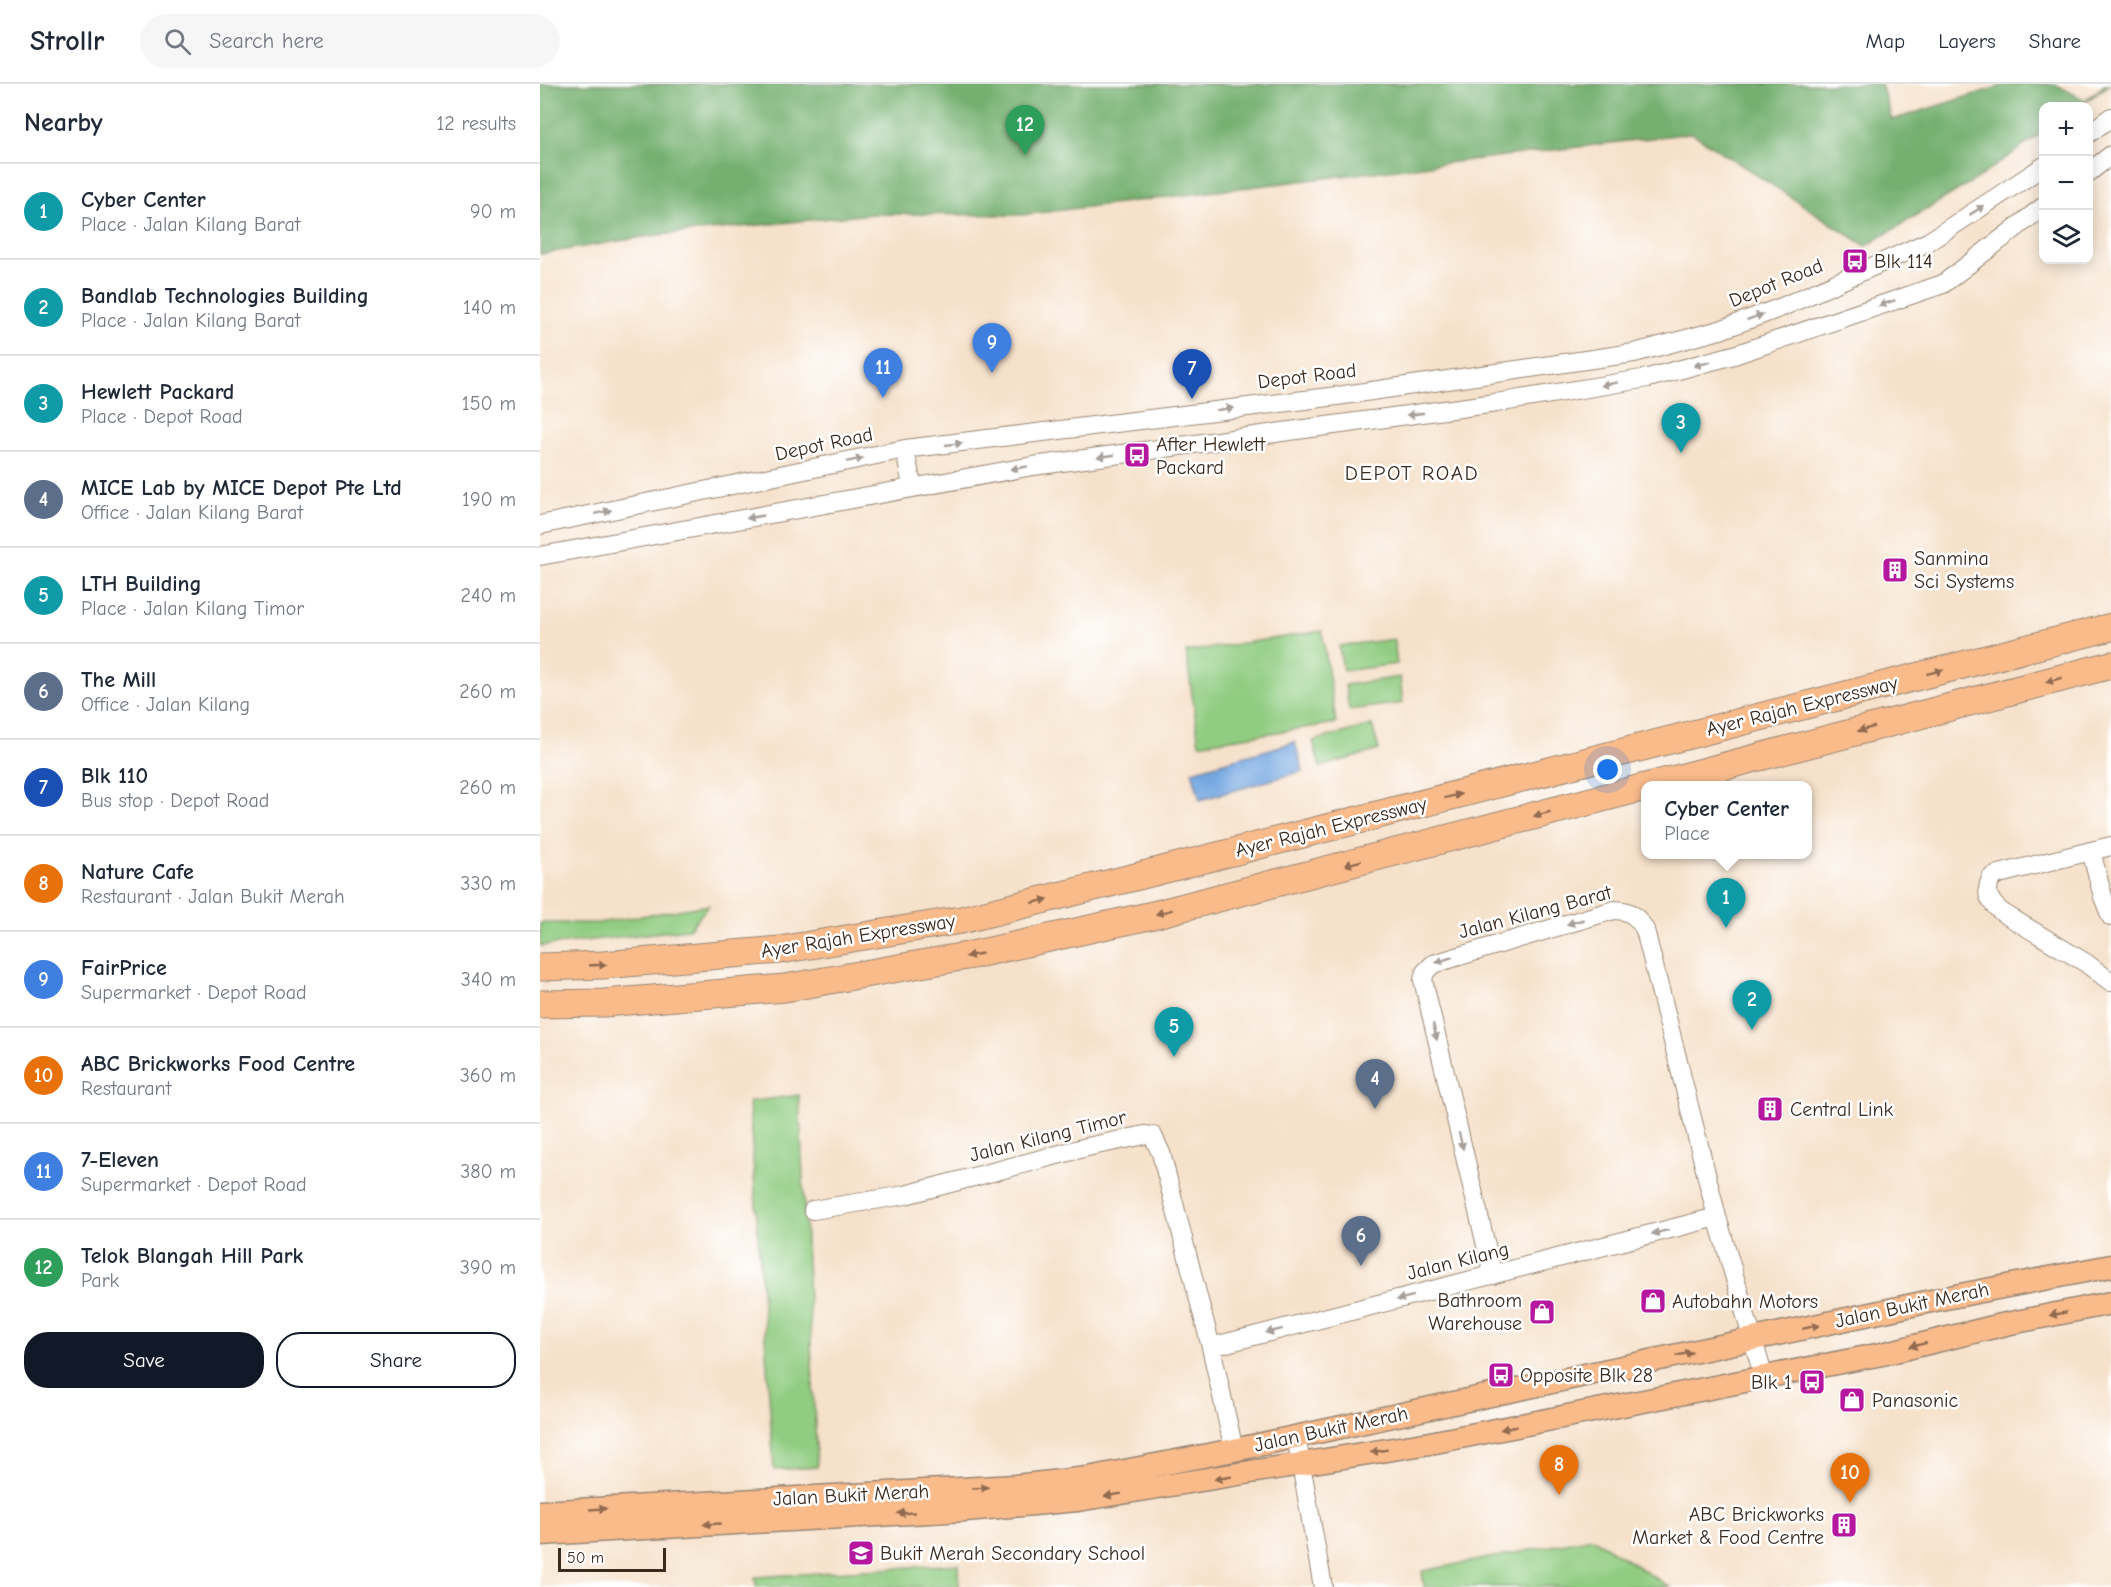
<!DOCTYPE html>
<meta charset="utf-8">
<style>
:root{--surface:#fff;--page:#f6f6f7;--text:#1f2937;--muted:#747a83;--line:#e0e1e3;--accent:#111827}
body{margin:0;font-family:"Comic Neue",sans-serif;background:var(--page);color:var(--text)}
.controls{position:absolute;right:18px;top:18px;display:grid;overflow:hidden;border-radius:12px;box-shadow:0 3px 15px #0003}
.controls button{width:54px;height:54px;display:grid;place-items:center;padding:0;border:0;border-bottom:2px solid var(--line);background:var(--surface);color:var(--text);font:30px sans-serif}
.scale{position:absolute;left:18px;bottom:15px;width:108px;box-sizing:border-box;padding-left:6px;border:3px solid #3b2a1e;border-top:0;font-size:16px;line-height:21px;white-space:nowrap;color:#3b2a1e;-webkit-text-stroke:4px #fff;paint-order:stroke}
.you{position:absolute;left:1068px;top:686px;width:21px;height:21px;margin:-15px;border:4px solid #fff;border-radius:50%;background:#1a73e8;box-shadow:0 0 0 9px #1a73e833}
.badge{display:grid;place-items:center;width:39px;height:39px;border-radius:50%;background:var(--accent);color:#fff;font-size:20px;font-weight:700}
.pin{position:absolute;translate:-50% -50px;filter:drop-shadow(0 2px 3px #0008)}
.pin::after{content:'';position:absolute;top:32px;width:21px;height:18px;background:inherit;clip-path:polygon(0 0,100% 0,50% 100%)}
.popup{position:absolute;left:1101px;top:697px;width:171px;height:78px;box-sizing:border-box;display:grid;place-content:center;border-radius:12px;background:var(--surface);filter:drop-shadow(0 2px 4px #0005);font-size:20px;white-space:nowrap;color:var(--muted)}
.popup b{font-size:22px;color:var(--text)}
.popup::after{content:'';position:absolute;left:50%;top:100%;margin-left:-12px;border:12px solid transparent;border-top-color:var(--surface)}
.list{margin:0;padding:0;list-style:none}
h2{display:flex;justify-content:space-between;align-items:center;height:78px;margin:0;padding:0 24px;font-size:26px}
h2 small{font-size:20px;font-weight:400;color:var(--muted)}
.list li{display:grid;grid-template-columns:39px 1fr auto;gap:18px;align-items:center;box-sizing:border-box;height:96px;padding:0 24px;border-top:2px solid var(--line)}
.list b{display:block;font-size:22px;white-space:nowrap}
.list p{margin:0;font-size:20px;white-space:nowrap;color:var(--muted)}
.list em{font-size:20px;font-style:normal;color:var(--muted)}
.actions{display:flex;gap:12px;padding:18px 24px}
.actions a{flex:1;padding:14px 0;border:2px solid var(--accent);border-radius:24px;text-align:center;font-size:21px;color:var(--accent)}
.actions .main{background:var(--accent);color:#fff}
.icon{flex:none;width:33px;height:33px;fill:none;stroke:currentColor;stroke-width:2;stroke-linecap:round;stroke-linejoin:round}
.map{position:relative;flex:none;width:1571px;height:1503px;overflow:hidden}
header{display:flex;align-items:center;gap:36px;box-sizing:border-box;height:84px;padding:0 30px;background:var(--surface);border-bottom:2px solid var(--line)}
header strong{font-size:28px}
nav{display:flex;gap:33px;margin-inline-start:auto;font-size:21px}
.search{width:420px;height:54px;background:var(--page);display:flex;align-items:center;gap:15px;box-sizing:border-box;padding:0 21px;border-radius:33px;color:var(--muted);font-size:22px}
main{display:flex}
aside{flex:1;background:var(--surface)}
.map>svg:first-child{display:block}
</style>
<header>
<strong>Strollr</strong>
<div class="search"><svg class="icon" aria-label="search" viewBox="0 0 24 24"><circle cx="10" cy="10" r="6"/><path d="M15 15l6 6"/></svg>Search here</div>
<nav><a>Map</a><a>Layers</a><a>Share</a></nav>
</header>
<main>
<aside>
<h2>Nearby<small>12 results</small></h2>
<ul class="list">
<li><span class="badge" style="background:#0f9aa8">1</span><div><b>Cyber Center</b><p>Place · Jalan Kilang Barat</p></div><em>90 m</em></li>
<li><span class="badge" style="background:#0f9aa8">2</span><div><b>Bandlab Technologies Building</b><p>Place · Jalan Kilang Barat</p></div><em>140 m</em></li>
<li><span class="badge" style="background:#0f9aa8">3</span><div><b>Hewlett Packard</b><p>Place · Depot Road</p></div><em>150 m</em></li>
<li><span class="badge" style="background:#5c6f8a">4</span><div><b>MICE Lab by MICE Depot Pte Ltd</b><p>Office · Jalan Kilang Barat</p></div><em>190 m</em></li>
<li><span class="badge" style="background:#0f9aa8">5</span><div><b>LTH Building</b><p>Place · Jalan Kilang Timor</p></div><em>240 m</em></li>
<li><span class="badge" style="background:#5c6f8a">6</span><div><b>The Mill</b><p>Office · Jalan Kilang</p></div><em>260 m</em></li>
<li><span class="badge" style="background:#1a4fb4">7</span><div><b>Blk 110</b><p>Bus stop · Depot Road</p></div><em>260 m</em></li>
<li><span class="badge" style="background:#e8710a">8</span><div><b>Nature Cafe</b><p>Restaurant · Jalan Bukit Merah</p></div><em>330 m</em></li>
<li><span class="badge" style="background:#3f7fe0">9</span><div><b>FairPrice</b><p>Supermarket · Depot Road</p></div><em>340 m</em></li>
<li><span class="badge" style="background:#e8710a">10</span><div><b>ABC Brickworks Food Centre</b><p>Restaurant</p></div><em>360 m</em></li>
<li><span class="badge" style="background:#3f7fe0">11</span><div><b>7-Eleven</b><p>Supermarket · Depot Road</p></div><em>380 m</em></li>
<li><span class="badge" style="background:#2e9e5b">12</span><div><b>Telok Blangah Hill Park</b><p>Park</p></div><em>390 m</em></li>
</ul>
<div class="actions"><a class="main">Save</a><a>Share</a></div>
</aside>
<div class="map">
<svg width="1571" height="1503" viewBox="0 0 1571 1503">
<rect width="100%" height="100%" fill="#fff"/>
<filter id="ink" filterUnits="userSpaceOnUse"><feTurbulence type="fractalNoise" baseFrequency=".0167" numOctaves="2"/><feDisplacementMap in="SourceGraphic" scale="12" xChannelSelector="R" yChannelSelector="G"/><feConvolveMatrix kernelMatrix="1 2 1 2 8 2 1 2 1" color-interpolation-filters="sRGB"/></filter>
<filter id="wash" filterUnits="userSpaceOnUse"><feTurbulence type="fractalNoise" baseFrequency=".008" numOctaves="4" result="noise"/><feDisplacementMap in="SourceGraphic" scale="24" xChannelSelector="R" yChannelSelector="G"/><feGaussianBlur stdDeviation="1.35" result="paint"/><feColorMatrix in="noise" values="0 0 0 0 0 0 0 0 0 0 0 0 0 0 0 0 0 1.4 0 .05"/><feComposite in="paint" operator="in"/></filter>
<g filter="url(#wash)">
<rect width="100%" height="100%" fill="#f6e1ca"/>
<!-- green -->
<path fill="#90cc81" stroke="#667b50" stroke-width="1.5" d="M782,547L796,639L659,660L646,568Z
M854,555L857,580L803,587L799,562Z
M860,593L863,619L809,626L805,601Z
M832,641L839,666L780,683L773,657Z
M169,821L149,845L0,862V839H58Z
M259,1011L277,1383L234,1386L209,1018Z
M1052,1454L1130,1503H884L882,1487Z
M418,1480L419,1503H216L215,1493Z"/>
<!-- forest -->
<path fill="#74b06f" stroke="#586d46" stroke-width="1.5" d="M0,0H1341L1352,36L1467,0H1515L1545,16L1566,0H1570L1540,22H1504L1503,48L1438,94L1326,162L1152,49L482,131L332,130L109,152L0,170Z"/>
<!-- water -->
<path fill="#75a7e0" stroke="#58687f" stroke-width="1.5" d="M755,658L763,687L660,716L652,687Z"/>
</g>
<g filter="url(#ink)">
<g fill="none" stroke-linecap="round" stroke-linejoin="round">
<defs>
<path id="minor" d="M1548,50L1571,33
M1548,89L1571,71
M365,365L372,403
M0,441L365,365L797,312L1094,269L1180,246L1242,223L1388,158L1504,82
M0,472L493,382L956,319L1108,294L1194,271L1403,200L1504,122
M1571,762L1459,790L1451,794C1444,810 1450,819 1463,829L1546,879L1571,898
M1551,767L1563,813L1571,833
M273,1126L365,1111L547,1063L605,1051L613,1052L621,1069L671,1263L694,1366
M953,1191L883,896L885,888L893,880L1074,826C1090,826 1097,832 1105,846L1177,1133L1224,1294
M671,1263L1177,1133
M756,1352L783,1503"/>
<path id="major" d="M0,1428L475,1402L548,1394L694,1366L1405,1214L1571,1182
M0,1450L425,1426L538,1416L890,1359L1342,1270L1466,1240L1571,1219"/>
<path id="highway" d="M1109,702L1571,581
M0,883L63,881L240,866L421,836L599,792L1571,543
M0,920L64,919L245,904L432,871L613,831L1105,703"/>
</defs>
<!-- minor casing -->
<use href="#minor" stroke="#988674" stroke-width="20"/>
<!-- major casing -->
<use href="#major" stroke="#988674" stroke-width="25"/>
<!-- highway casing -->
<use href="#highway" stroke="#988674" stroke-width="29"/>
<!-- minor -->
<use href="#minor" stroke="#fff" stroke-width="18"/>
<!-- major -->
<use href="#major" stroke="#fabb8b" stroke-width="22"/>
<!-- highway -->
<use href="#highway" stroke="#fabb8b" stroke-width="27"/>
</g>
<!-- one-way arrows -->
<defs><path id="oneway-solid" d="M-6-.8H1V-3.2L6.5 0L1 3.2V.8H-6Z" transform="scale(1.5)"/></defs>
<g fill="#a79f9a">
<use href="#oneway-solid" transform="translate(1437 126) rotate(-33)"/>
<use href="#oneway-solid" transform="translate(1347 219) rotate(161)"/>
<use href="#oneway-solid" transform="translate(1215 233) rotate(-20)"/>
<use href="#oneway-solid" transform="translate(1162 280) rotate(166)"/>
<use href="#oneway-solid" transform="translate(1069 300) rotate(170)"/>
<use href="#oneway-solid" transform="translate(685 325) rotate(-7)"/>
<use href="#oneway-solid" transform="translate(875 330) rotate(172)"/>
<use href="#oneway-solid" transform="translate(414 360) rotate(-6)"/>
<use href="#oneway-solid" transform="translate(566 372) rotate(172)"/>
<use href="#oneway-solid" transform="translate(315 376) rotate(-12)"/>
<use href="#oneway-solid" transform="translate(479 384) rotate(170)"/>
<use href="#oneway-solid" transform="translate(63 428) rotate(-12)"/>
<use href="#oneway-solid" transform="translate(215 433) rotate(170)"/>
<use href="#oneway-solid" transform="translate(1035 838) rotate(164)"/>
<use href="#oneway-solid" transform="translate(904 876) rotate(162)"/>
<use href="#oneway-solid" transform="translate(895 948) rotate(77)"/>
<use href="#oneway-solid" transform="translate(921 1057) rotate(76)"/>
<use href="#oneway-solid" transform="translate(1120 1148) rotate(166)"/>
<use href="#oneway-solid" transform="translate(865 1214) rotate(166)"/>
<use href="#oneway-solid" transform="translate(734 1247) rotate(166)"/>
</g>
<g fill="#916b4f">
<use href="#oneway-solid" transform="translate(1395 588) rotate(-14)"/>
<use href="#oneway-solid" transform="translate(1514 596) rotate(165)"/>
<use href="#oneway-solid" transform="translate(1326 645) rotate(165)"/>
<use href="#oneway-solid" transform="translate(913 712) rotate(-14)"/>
<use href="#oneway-solid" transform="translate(1002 730) rotate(165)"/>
<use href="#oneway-solid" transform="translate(813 779) rotate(165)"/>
<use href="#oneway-solid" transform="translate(500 817) rotate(-14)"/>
<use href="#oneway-solid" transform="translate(624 828) rotate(165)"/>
<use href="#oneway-solid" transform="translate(434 871) rotate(169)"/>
<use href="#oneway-solid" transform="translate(58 881) rotate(-2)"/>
<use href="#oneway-solid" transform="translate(1518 1230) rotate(169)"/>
<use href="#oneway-solid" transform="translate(1271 1243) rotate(-12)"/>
<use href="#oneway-solid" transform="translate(1378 1261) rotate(166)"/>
<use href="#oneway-solid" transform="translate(1144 1270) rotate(-12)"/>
<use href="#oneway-solid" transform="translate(969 1344) rotate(169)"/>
<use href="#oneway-solid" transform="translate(839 1367) rotate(171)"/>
<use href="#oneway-solid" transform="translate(683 1394) rotate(171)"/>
<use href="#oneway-solid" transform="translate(440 1404) rotate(-3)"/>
<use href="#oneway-solid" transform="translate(573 1411) rotate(171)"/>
<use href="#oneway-solid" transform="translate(58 1425) rotate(-3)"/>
<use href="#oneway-solid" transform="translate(366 1429) rotate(177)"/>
<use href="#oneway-solid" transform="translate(172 1440) rotate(177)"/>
</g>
</g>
<!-- icons -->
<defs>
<symbol id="bus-square" viewBox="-11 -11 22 22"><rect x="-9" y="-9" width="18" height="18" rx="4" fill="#b5179e" stroke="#fff"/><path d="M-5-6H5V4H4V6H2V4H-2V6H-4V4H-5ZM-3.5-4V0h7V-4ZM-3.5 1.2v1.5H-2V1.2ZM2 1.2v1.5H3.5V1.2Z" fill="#fff"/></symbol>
<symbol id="building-square" viewBox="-11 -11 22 22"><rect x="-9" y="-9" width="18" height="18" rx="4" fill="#b5179e" stroke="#fff"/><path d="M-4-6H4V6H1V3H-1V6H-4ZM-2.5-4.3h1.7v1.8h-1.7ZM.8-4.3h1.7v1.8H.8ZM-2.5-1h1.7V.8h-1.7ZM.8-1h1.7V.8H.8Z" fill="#fff"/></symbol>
<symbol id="shop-square" viewBox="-11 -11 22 22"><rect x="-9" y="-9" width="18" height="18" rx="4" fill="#b5179e" stroke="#fff"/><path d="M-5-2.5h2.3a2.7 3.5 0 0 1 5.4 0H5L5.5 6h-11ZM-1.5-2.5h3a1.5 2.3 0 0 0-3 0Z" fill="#fff"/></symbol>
<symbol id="school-square" viewBox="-11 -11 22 22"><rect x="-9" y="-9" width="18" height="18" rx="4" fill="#b5179e" stroke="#fff"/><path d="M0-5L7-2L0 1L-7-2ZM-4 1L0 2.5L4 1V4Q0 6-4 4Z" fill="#fff"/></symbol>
</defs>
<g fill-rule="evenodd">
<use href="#bus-square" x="1300" y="162" width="30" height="30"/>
<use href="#bus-square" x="582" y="356" width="30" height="30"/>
<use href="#building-square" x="1340" y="471" width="30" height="30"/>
<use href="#building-square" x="1215" y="1010" width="30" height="30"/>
<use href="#shop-square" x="1098" y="1202" width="30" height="30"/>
<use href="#shop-square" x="987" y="1213" width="30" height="30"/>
<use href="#bus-square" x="946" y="1276" width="30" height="30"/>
<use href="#bus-square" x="1257" y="1283" width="30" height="30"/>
<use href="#shop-square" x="1297" y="1301" width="30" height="30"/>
<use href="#building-square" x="1289" y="1426" width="30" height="30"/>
<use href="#school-square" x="306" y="1454" width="30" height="30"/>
</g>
<g text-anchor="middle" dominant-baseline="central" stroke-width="5" stroke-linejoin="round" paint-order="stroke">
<!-- poi labels -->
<g font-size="20" fill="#3b2a1e" stroke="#fff" text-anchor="start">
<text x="1334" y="177">Blk 114</text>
<text x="616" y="360">After Hewlett<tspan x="616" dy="23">Packard</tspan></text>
<text x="1374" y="474">Sanmina<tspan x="1374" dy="23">Sci Systems</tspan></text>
<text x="1250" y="1025">Central Link</text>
<text x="982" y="1216" text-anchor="end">Bathroom<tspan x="982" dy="23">Warehouse</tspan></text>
<text x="1132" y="1217">Autobahn Motors</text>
<text x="980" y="1291">Opposite Blk 28</text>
<text x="1252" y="1298" text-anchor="end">Blk 1</text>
<text x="1332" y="1316">Panasonic</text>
<text x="1284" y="1430" text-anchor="end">ABC Brickworks<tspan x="1284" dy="23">Market &amp; Food Centre</tspan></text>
<text x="340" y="1469">Bukit Merah Secondary School</text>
</g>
<!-- street labels -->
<g font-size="20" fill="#3b2a1e" stroke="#fff">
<text transform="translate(1236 199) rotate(-22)">Depot Road</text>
<text transform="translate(767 292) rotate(-7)">Depot Road</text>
<text transform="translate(284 360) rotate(-12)">Depot Road</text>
<text transform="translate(1262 622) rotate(-14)">Ayer Rajah Expressway</text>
<text transform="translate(791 743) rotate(-14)">Ayer Rajah Expressway</text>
<text transform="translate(995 828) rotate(-15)">Jalan Kilang Barat</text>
<text transform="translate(318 852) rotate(-9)">Ayer Rajah Expressway</text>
<text transform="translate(508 1052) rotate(-14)">Jalan Kilang Timor</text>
<text transform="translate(918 1177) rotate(-14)">Jalan Kilang</text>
<text transform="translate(1372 1221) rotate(-12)">Jalan Bukit Merah</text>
<text transform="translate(791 1345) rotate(-12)">Jalan Bukit Merah</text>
<text transform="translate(311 1411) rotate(-3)">Jalan Bukit Merah</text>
</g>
<!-- neighbourhood labels -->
<g font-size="21" letter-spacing="1.5" fill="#3b2a1e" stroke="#fff">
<text x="872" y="389">DEPOT ROAD</text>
</g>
</g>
</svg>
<div class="controls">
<button>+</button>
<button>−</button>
<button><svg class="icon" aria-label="layers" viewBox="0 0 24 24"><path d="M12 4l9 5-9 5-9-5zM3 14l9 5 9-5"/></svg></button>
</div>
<div class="scale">50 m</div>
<div class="you"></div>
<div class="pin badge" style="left:1186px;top:844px;background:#0f9aa8">1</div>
<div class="popup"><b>Cyber Center</b>Place</div>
<div class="pin badge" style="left:1212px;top:946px;background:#0f9aa8">2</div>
<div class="pin badge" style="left:1141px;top:369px;background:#0f9aa8">3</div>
<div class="pin badge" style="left:835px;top:1025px;background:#5c6f8a">4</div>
<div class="pin badge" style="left:634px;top:973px;background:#0f9aa8">5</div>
<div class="pin badge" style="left:821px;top:1182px;background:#5c6f8a">6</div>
<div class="pin badge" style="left:652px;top:315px;background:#1a4fb4">7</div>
<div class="pin badge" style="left:1019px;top:1411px;background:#e8710a">8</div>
<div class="pin badge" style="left:452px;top:289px;background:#3f7fe0">9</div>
<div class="pin badge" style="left:1310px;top:1419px;background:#e8710a">10</div>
<div class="pin badge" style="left:343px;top:314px;background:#3f7fe0">11</div>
<div class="pin badge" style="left:485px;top:71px;background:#2e9e5b">12</div>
</div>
</main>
